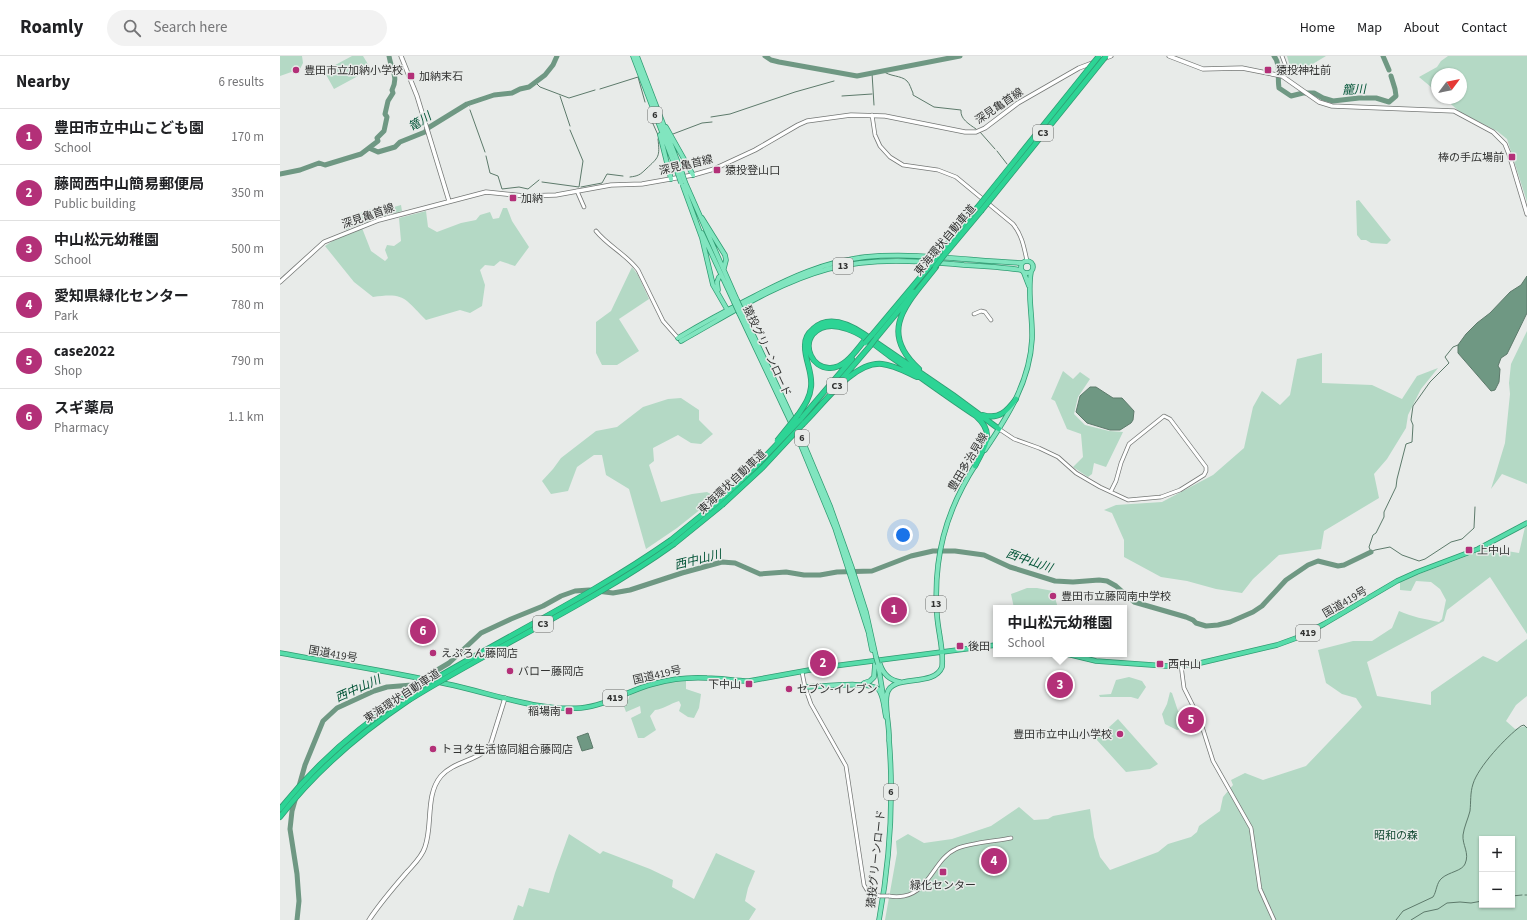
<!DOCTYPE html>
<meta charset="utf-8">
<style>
:root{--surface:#fff;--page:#f2f2f2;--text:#202124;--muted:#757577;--line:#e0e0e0;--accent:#b33078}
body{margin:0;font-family:"Source Sans 3","Noto Sans JP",sans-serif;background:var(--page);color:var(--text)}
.controls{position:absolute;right:12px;bottom:12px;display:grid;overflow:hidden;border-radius:0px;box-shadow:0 1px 3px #0004}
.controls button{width:36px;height:36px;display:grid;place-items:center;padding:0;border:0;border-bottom:1px solid var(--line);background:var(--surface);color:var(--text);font:20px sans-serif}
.compass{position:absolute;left:1151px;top:12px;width:36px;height:36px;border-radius:50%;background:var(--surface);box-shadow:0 1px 3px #0004;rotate:58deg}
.you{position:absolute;left:623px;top:479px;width:14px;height:14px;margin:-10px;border:3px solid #fff;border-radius:50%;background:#1a73e8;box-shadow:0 0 0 6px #1a73e833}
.badge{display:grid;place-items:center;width:26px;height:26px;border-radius:50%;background:var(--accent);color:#fff;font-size:13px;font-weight:700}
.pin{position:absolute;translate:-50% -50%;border:2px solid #fff;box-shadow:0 1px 4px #0006}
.popup{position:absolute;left:713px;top:549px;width:134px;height:52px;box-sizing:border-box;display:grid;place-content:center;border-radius:0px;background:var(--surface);filter:drop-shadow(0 1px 3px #0005);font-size:13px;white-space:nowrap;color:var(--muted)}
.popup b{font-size:15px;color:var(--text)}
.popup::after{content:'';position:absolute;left:50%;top:100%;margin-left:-8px;border:8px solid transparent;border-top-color:var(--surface)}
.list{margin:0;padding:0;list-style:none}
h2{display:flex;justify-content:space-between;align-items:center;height:52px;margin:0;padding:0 16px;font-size:17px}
h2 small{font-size:13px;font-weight:400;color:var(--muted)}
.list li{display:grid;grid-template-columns:26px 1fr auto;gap:12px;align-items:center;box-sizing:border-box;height:56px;padding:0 16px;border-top:1px solid var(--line)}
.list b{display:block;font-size:15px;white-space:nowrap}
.list p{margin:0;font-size:13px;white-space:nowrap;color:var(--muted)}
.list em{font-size:13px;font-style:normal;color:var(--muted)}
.icon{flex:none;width:22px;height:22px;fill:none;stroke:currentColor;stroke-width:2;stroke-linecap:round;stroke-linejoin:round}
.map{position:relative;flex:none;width:1247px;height:864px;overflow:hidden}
header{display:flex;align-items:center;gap:24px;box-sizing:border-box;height:56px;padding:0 20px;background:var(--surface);border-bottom:1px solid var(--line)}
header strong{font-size:19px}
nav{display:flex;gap:22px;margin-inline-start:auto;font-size:14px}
.search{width:280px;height:36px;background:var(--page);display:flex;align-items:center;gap:10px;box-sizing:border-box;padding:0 14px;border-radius:22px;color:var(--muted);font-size:15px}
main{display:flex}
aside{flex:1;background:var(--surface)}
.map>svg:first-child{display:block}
</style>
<header>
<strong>Roamly</strong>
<div class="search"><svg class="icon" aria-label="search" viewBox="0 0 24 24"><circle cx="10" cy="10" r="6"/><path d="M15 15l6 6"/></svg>Search here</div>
<nav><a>Home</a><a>Map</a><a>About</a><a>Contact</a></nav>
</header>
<main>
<aside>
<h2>Nearby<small>6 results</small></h2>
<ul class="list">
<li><span class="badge">1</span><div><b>豊田市立中山こども園</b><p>School</p></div><em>170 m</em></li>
<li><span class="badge">2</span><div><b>藤岡西中山簡易郵便局</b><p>Public building</p></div><em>350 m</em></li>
<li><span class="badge">3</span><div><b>中山松元幼稚園</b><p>School</p></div><em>500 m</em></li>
<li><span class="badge">4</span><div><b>愛知県緑化センター</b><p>Park</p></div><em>780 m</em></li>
<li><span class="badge">5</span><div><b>case2022</b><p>Shop</p></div><em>790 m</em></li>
<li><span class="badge">6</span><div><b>スギ薬局</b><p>Pharmacy</p></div><em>1.1 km</em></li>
</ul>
</aside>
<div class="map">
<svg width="1247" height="864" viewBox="0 0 1247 864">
<rect width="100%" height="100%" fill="#e8ebe9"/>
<!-- green -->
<path fill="#b4d9c5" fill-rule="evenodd" d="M0,0H22L23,7L20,13L0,20Z
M72,0H83L91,13L54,33L44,15Z
M1007,0H1046L1016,18L1013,14L1008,11L1009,7Z
M1168,0H1247V146L1227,83L1217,75L1181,57L1164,42H1181V18H1157V36L1139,21L1157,11L1161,5Z
M1079,144L1111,184L1107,188L1091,187L1086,184H1081L1077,179L1076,145Z
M121,149L122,155L79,168L66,174L64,169C73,158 89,153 103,150L107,153Z
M223,152H227L232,165L249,191L235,210L220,205L214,210L205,209L200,214L205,229L202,250L190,257L180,254L146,264C125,243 125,236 93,241L74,226L45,190L60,180L82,172L91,195L105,205L108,202L105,194L107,189L114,190L121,185L119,162L146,155L148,171L157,176L181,167L196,164L200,159L210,156L213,163L219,162Z
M352,211L358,219L369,243L339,263L359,295L337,309H322L316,297V266L331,255Z
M1247,275V428L1222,418L1211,433L1225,387L1230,338L1229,327L1231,308Z
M1042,297V327L1092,329L1122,343L1137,320L1158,312L1141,333L1128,359L1126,372L1107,403L1094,418L1099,442L1044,475L1041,493L999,499L973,523L962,537L936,533L907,525L881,521L844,501V484L832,457L824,454L836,449L882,446L933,419L964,392L973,351L982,335L1000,349L1010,339L1017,303Z
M783,315L793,323L800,316L810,323L798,341L794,358L805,369L829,375L843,376L826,411L814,407L812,418L808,421L793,411L803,401L801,378L787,373L775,345L771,343Z
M401,342L419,354V364L433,378L421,388L411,387L398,379L373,392L374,405L369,409L381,446L412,438L427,436L436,441L397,472L366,493L349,433L326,419L322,399H314L297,411L288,435L271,438L262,425L273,413L281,402L316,375L337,371L363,351L388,343Z
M1247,470V578L1210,521L1167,554L1164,565L1087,606L1097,640L1151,649V636L1203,600L1217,606L1247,583V640L1236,649L1226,665L1235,673L1245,670L1247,671V864H605L617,797L616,785L628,778L644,787L672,783L711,770L739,751L754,764L768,763L773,760L810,753L814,781L820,801L830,814L878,796L888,788L911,781L917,776L919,770L940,755L943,741L953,729L951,724L965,717L983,724L1026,710L1069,665L1082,651L1076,642L1062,638L1046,627L1038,594L1073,585H1092L1112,572L1119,555C1132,561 1145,563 1159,566L1162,563L1166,544L1160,533L1151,526L1136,525L1131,535L1120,534V525L1209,492L1239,497L1245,471ZM1202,783H1232V849H1202Z
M747,532H757L773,535L778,552H734L731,538Z
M849,621L862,625L866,631L858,643L851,641H820L819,639L831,638L836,624Z
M406,625V633L421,638L419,652L414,662L408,661L399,655L401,649L399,645C389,648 384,653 375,654L370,660L376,674L364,682H358L351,662L361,657L360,650L346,656L342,645L348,644C349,642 349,640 351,638C359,630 395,626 406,625Z
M890,636L892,637L898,655L910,662L907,671L897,674L885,668L882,658L887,648Z
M838,663L878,708L870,713L846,716L816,683Z
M289,778L320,798L323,795L370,813L393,824L392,831L414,843L436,797L475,815L468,832L465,845L476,853L469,864H233L238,849L243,851L249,832L269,837L275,817Z"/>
<!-- water -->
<path fill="#6f9883" stroke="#5d7a6b" d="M1247,220V257L1227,298L1221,302L1218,310L1220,313L1219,326L1215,334L1211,335L1178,297V289L1186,278L1197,267L1210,257L1230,236L1241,229Z
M810,331H816L833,342H842L854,355L853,364L851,367L840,374H830L807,367L796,356L800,340Z
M308,677L313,692L302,695L297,681Z"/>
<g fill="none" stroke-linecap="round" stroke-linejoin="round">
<!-- stream -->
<path stroke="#5d7a6b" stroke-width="1" d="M603,15C610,21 621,19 627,25C630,28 631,33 633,37V39L654,51L681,54C680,63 689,68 696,73
M592,17L594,49
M255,26L260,31L289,42L315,34
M320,33L358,21L365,46
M280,40L290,70
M562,40L592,38
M187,48L189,50
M190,54L205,96
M370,61L378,79
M431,61L450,58L515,36L554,25
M700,76L715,93
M393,78L422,67L432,66
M717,95L727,108
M206,100L210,117L218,120L222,133L239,131L248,133L259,124
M350,121C358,120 360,119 366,113C379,101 380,101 378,83
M262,126L299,131L303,105L290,74
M301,131L322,127L327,118L343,120
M1178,289L1173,291L1165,301L1169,307L1150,326L1133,350L1131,364L1133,369L1132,386L1126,388L1117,423L1116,431L1104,456V461L1096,477L1093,479L1089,491L1091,496L1095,494L1110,491L1122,499L1139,505L1145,503L1171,486L1182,483L1194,472L1195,451
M1245,839H1247
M1232,840L1242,839
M1116,864L1123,855L1153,841C1157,835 1156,827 1162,822C1169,816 1182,815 1185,808C1190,797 1182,789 1183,779C1184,771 1188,763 1190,755C1191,746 1190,737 1193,728C1198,711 1226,681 1241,670L1244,669L1247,672
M1131,864L1144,856L1158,853L1167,847L1180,846L1191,847L1202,845"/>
<!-- river -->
<path stroke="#6f9883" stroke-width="5" d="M485,0L491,4L499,6L577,20L680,0
M994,0C1001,8 997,21 999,32L1011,40L1023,37H1034L1043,42L1053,45L1079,42H1096L1109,46L1116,40L1115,33L1111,20
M1103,0L1109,14
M89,92L98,96L115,91L120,86L145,76L148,72L187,48L214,39L232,37L240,33L249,31L265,19L273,9L277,0
M0,118L20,114L39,107L45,109L81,98L98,85L97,82L104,75L107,61L105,58L108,45L113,37L112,34C119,20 111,14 109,0
M17,864L19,845L17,818L10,773L12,755L25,709L43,665L57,652L94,635L107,631L132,629L169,607L201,577L231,563L263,550L281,540L295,535L309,534L333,537L350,534L402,517L442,506L455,507L480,518L506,516L524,519H540L557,516L592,515L631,500L653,495H675L704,499L730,511L775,525L793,526L819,524L827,525L836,530L854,546L906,561L913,564L916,567L926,570L938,569L950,566L973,556L982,550L1006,524L1028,509L1038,505L1058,510L1064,509L1091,496"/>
<defs>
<path id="tertiary" d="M1002,0L1005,8L1004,21
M592,59L595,79L600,90L610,101L623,109L658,114L676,121L733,168C742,179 744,191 747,205
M297,135L304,151
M316,175C328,190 346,198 358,214L383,265L398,282
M694,258L701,255L705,256L711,264
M719,373L734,383L759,392L778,401L796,417L820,431L848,444L881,441L900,434L924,419L926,415V411L890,363L884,360L849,388L841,407L836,425L831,435
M901,609L904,632L920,664L933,705L971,772L980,833L994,864
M522,616L525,631L531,648L566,710L584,829C587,836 592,839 600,840
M609,840C614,841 619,841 624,840C650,835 654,803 676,793C688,787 717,785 731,782"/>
<path id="secondary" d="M121,0L137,40L169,145
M889,0L923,13L962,12L1002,20L1039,46L1052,50L1174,55L1213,76L1225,88L1229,98L1247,158
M0,226L44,186L99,164L206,136L245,140L276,139L331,129L362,128L413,119L434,113L475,94L518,69L527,65L571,59L605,60L685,76H696L705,72L738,47L799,12L831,0
M89,864C100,847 114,831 127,816C134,808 142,801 145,791C153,769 145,739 161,720C174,705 198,705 210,690L225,642"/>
<path id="primary" d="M353,0L398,118
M357,0L402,117
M386,71L413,119
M380,79L391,123
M405,126L457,244
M403,130L422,182L433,229L448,255
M422,162L445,199L446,204L444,212
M422,177L454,246
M741 211a6 6 0 1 1 12 0a6 6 0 1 1-12 0Z
M744,217L749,230
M438,234L437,226L439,221
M462,255L521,381L550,450L572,512L586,556L596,601
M459,257L512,369
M398,282C423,267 449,253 475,240C511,221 544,206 585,201C636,196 691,205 742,207
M401,285C448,259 496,227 548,213C593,201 639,205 684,209C703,210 722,211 741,214
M515,375L555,472L590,581
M705,394C728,360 750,325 752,283C753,261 747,238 751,216
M589,579L592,594
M598,608L604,645
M600,608C603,618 609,624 620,626
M584,627L590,625L594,621L595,608
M525,631C538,631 592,624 599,634C604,641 604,653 606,661
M609,685C610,671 604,650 607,638C611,617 654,632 662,611C664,594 658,576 657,559C653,503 665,456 696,408
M599,864C610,804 614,744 609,683"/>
<path id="trunk" d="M0,597C56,607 112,616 167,628C211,637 255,655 301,652C326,650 349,634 373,628C391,623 409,621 427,622C441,622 455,625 469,625L546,611L716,589
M787,598L816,605L886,610L916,608L997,589L1019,581L1044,568L1117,525L1137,516L1198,493L1247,467"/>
<path id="motorway" d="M659,198L697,152
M665,198L701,155
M592,279L649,211
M596,282L634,236
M584,285C575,296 564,313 549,312C532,311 523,291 533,278C542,268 556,269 567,273C583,278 597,291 611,301C639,320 667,341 696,360C716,378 705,390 695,410
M639,313C596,274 629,246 656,211
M554,332L590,290
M518,359C524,350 530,342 531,331C533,316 524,303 525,289C525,283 528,277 533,273C548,259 569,268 584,278L673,339L719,373
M703,359C719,364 727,355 736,343
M520,364L572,303
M523,368C542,350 573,305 602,308C614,309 626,316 637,321
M391,484L438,446
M394,488L442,449
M0,753C36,708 78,671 126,640
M0,761C36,714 80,677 129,644"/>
</defs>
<!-- tertiary casing -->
<use href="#tertiary" stroke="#757876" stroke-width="4.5"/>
<!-- secondary casing -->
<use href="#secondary" stroke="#757876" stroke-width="5"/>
<!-- primary casing -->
<use href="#primary" stroke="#2f9c72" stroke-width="5.5"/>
<!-- trunk casing -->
<use href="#trunk" stroke="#2f9c72" stroke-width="5.5"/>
<!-- motorway casing -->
<use href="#motorway" stroke="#2f9c72" stroke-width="6"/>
<!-- tertiary -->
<use href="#tertiary" stroke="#fff" stroke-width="3"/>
<!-- secondary -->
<use href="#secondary" stroke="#fff" stroke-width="3.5"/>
<!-- primary -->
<use href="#primary" stroke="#81e5bf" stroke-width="4"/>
<!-- trunk -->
<use href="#trunk" stroke="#57dcaa" stroke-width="4"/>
<!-- motorway -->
<use href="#motorway" stroke="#2dd495" stroke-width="4.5"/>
<defs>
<path id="tertiary-bridge" d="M600,840H609"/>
<path id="primary-bridge" d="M402,117L405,126
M398,118L401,127
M457,244L462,255
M454,246L459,257
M596,601L598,608"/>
<path id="motorway-bridge" d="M697,152L819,0
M701,155L826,0
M649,211L659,198
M655,211L665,198
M585,287L592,279
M590,290L596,282
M497,385L518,359
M438,446L479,407L520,364
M442,449L483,411L523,368
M126,640C214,586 307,543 391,484
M129,644C216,590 310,548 394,488"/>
</defs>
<!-- tertiary-bridge casing -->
<use href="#tertiary-bridge" stroke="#757876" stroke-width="4.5" stroke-linecap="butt"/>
<!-- primary-bridge casing -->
<use href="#primary-bridge" stroke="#2f9c72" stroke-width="5.5" stroke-linecap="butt"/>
<!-- motorway-bridge casing -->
<use href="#motorway-bridge" stroke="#2f9c72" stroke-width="6" stroke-linecap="butt"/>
<!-- tertiary-bridge -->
<use href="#tertiary-bridge" stroke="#fff" stroke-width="3"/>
<!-- primary-bridge -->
<use href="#primary-bridge" stroke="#81e5bf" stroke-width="4"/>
<!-- motorway-bridge -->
<use href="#motorway-bridge" stroke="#2dd495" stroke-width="4.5"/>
</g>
<!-- markers -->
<g fill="#b33078" stroke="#e8ebe9" stroke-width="1.5">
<circle cx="16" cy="14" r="4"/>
<rect x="984" y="10" width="8" height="8" rx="2"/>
<rect x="127" y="16" width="8" height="8" rx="2"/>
<rect x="1228" y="97" width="8" height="8" rx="2"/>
<rect x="433" y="110" width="8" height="8" rx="2"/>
<rect x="229" y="138" width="8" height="8" rx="2"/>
<rect x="1185" y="490" width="8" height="8" rx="2"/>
<circle cx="773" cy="540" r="4"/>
<rect x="676" y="586" width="8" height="8" rx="2"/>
<circle cx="153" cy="597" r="4"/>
<rect x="876" y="604" width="8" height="8" rx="2"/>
<circle cx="230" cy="615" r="4"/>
<rect x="465" y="624" width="8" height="8" rx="2"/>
<circle cx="509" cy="633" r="4"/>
<rect x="285" y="651" width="8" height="8" rx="2"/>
<circle cx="840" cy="678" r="4"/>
<circle cx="153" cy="693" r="4"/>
<rect x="659" y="812" width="8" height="8" rx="2"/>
</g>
<g text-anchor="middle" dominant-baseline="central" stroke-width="3" stroke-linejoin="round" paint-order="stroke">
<!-- shield labels -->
<g fill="#e8ebe9" stroke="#696a69" stroke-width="1">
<rect x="368" y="51" width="14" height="16" rx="3"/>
<rect x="753" y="69" width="20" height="16" rx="3"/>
<rect x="553" y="202" width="20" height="16" rx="3"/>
<rect x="547" y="322" width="20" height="16" rx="3"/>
<rect x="515" y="374" width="14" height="16" rx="3"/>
<rect x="646" y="540" width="20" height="16" rx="3"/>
<rect x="253" y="560" width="20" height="16" rx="3"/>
<rect x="1016" y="569" width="24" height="16" rx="3"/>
<rect x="323" y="634" width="24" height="16" rx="3"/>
<rect x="604" y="728" width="14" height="16" rx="3"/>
</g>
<g font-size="10" font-weight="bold" fill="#323332">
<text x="375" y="59">6</text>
<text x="763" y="77">C3</text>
<text x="563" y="210">13</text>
<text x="557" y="330">C3</text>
<text x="522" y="382">6</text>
<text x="656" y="548">13</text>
<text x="263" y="568">C3</text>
<text x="1028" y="577">419</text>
<text x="335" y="642">419</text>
<text x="611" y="736">6</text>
</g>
<!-- poi labels -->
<g font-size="11" fill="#323332" stroke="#e8ebe9" text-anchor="start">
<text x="24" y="14">豊田市立加納小学校</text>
<text x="996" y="14">猿投神社前</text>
<text x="139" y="20">加納末石</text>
<text x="1224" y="101" text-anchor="end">棒の手広場前</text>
<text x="445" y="114">猿投登山口</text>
<text x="241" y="142">加納</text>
<text x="1197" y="494">上中山</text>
<text x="781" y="540">豊田市立藤岡南中学校</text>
<text x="688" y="590">後田</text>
<text x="161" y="597">えぷろん藤岡店</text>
<text x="888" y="608">西中山</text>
<text x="238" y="615">バロー藤岡店</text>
<text x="461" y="628" text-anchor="end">下中山</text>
<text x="517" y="633">セブン-イレブン</text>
<text x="281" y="655" text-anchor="end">稲場南</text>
<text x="832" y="678" text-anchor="end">豊田市立中山小学校</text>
<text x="161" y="693">トヨタ生活協同組合藤岡店</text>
<text x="663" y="829" text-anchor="middle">緑化センター</text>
</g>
<!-- street labels -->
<g font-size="11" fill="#323332" stroke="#e8ebe9">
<text transform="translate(719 50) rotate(-34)">深見亀首線</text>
<text transform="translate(406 109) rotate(-13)">深見亀首線</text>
<text transform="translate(88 160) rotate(-19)">深見亀首線</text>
<text transform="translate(665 184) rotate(-50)">東海環状自動車道</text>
<text transform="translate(487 295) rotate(65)">猿投グリーンロード</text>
<text transform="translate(688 406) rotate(-59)">豊田多治見線</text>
<text transform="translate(452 426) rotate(-43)">東海環状自動車道</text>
<text transform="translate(1065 546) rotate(-30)">国道419号</text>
<text transform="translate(53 598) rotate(10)">国道419号</text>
<text transform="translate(377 619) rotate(-13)">国道419号</text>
<text transform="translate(122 640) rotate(-33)">東海環状自動車道</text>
<text transform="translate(596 803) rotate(-84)">猿投グリーンロード</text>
</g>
<!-- park labels -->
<g font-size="11" fill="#144a33" stroke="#e8ebe9">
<text x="1116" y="779">昭和の森</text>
</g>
<!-- water labels -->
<g font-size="12" font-style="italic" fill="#025437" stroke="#e8ebe9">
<text transform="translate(1074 34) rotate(-2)">籠川</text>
<text transform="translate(140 66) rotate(-33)">篭川</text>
<text transform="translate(418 504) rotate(-14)">西中山川</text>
<text transform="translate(749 505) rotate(19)">西中山川</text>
<text transform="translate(78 633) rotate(-24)">西中山川</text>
</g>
</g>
</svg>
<div class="controls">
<button>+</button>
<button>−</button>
</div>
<svg class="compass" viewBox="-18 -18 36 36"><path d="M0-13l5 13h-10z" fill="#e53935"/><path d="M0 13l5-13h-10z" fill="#757577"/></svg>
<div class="you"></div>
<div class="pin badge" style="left:614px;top:554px">1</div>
<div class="pin badge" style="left:543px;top:607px">2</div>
<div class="pin badge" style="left:780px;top:629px">3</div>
<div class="popup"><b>中山松元幼稚園</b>School</div>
<div class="pin badge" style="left:714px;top:805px">4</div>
<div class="pin badge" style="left:911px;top:664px">5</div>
<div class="pin badge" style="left:143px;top:575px">6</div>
</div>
</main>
